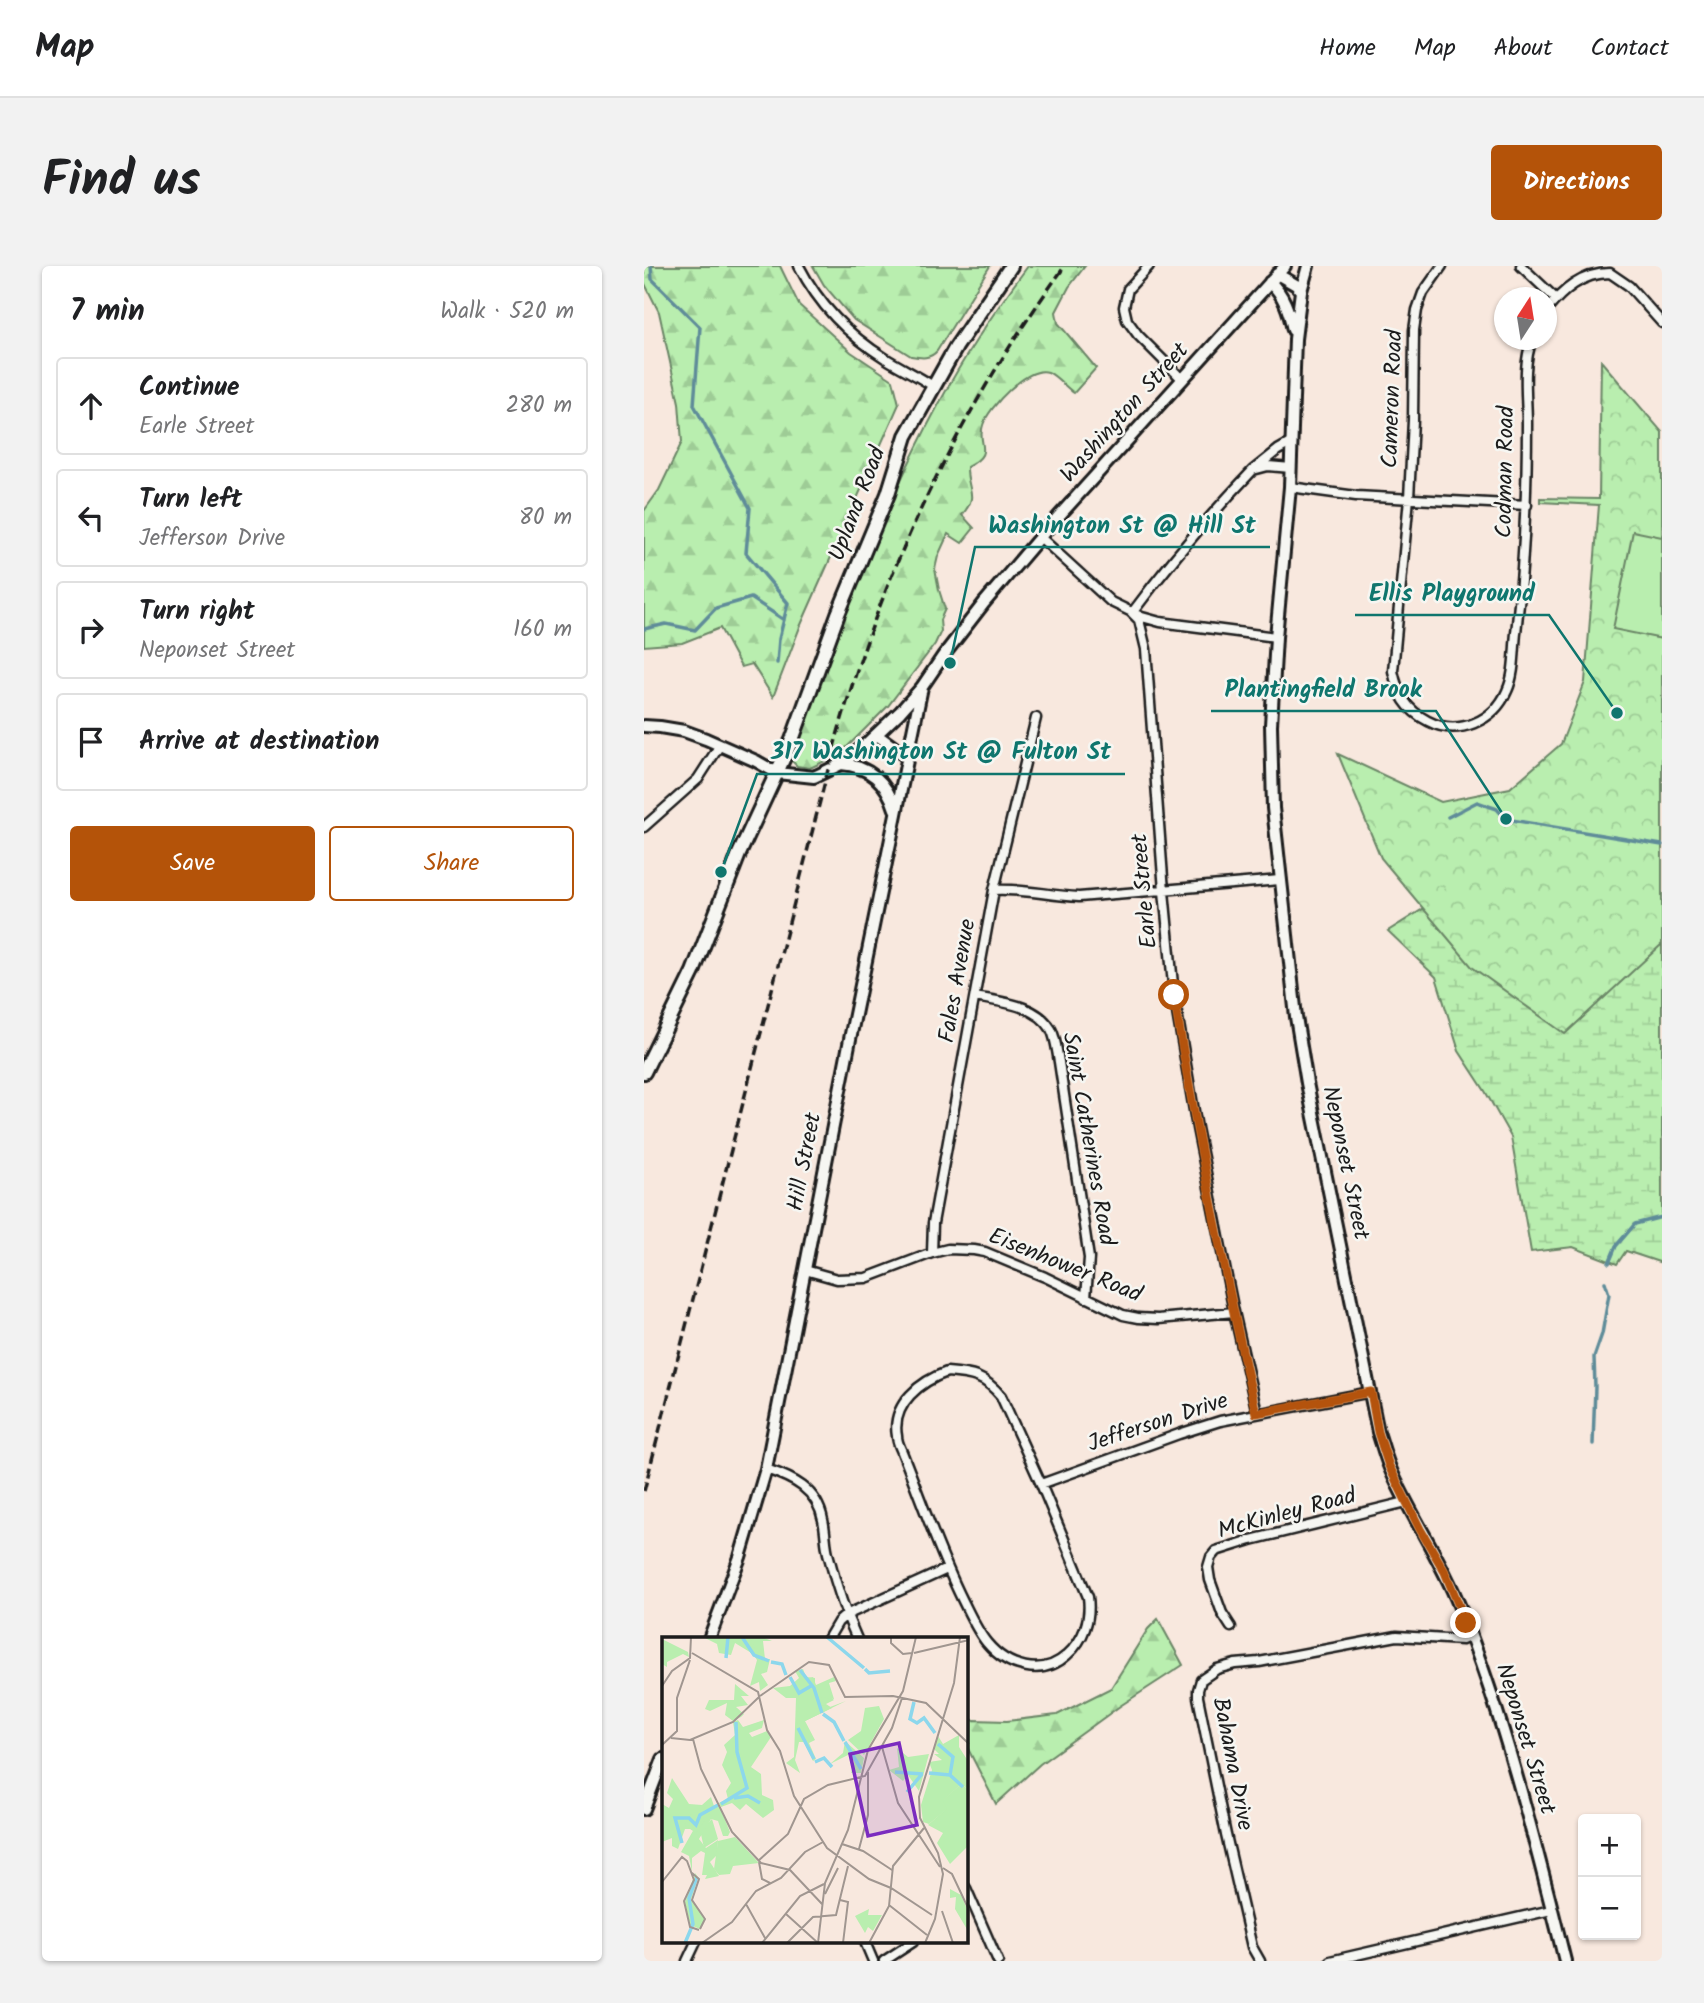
<!DOCTYPE html>
<meta charset="utf-8">
<style>
:root{--surface:#fff;--page:#f2f2f2;--text:#202124;--muted:#757577;--line:#e0e0e0;--accent:#b45309}
body{margin:0;font-family:Kalam,sans-serif;background:var(--page);color:var(--text)}
.controls{position:absolute;right:21px;bottom:21px;display:grid;overflow:hidden;border-radius:7px;box-shadow:0 2px 5px #0004}
.controls button{width:63px;height:63px;display:grid;place-items:center;padding:0;border:0;border-bottom:2px solid var(--line);background:var(--surface);color:var(--text);font:35px sans-serif}
.compass{position:absolute;left:850px;top:21px;width:63px;height:63px;border-radius:50%;background:var(--surface);box-shadow:0 2px 5px #0004;rotate:12deg}
.stop{position:absolute;width:21px;height:21px;margin:-16px;border:5px solid #b45309;border-radius:50%;background:#fff}
.stop.end{background:#b45309;border-color:#fff;box-shadow:0 2px 7px #0008}
.list{margin:0;padding:0;list-style:none}
h2{display:flex;justify-content:space-between;align-items:center;height:91px;margin:0;padding:0 28px;font-size:30px}
h2 small{font-size:23px;font-weight:400;color:var(--muted)}
.list li{display:grid;grid-template-columns:46px 1fr auto;gap:21px;align-items:center;box-sizing:border-box;height:98px;margin:0 14px 14px;padding:0 14px;border:2px solid var(--line);border-radius:7px}
.list b{display:block;font-size:26px;white-space:nowrap}
.list p{margin:0;font-size:23px;white-space:nowrap;color:var(--muted)}
.list em{font-size:23px;font-style:normal;color:var(--muted)}
.actions{display:flex;gap:14px;padding:21px 28px}
.actions a{flex:1;padding:16px 0;border:2px solid var(--accent);border-radius:7px;text-align:center;font-size:24px;color:var(--accent)}
.actions .main{background:var(--accent);color:#fff}
.icon{flex:none;width:38px;height:38px;fill:none;stroke:currentColor;stroke-width:2;stroke-linecap:round;stroke-linejoin:round}
.map{position:relative;flex:none;width:1018px;height:1695px;overflow:hidden;border-radius:7px}
header{display:flex;align-items:center;gap:42px;box-sizing:border-box;height:98px;padding:0 35px;background:var(--surface);border-bottom:2px solid var(--line)}
header strong{font-size:33px}
nav{display:flex;gap:38px;margin-inline-start:auto;font-size:24px}
.intro{display:flex;align-items:center;justify-content:space-between;box-sizing:border-box;height:168px;padding:0 42px}
h1{margin:0;font-size:49px}
.button{padding:18px 32px;border-radius:7px;background:var(--accent);color:#fff;font-size:24px;font-weight:700}
main{display:flex;gap:42px;padding:0 42px}
aside{flex:1;background:var(--surface);border-radius:7px;box-shadow:0 2px 5px #0004}
.map>svg:first-child{display:block}
</style>
<header>
<strong>Map</strong>
<nav><a>Home</a><a>Map</a><a>About</a><a>Contact</a></nav>
</header>
<div class="intro"><h1>Find us</h1><a class="button">Directions</a></div>
<main>
<aside>
<h2>7 min<small>Walk · 520 m</small></h2>
<ul class="list">
<li><svg class="icon" aria-label="ahead" viewBox="0 0 24 24"><path d="M12 20V5M6 11l6-6 6 6"/></svg><div><b>Continue</b><p>Earle Street</p></div><em>280 m</em></li>
<li><svg class="icon" aria-label="left" viewBox="0 0 24 24"><path d="M17 20v-9H6M10 6l-5 5 5 5"/></svg><div><b>Turn left</b><p>Jefferson Drive</p></div><em>80 m</em></li>
<li><svg class="icon" aria-label="right" viewBox="0 0 24 24"><path d="M7 20v-9h11M14 6l5 5-5 5"/></svg><div><b>Turn right</b><p>Neponset Street</p></div><em>160 m</em></li>
<li><svg class="icon" aria-label="arrive" viewBox="0 0 24 24"><path d="M6 21V4h12l-3 4 3 4H6"/></svg><div><b>Arrive at destination</b></div></li>
</ul>
<div class="actions"><a class="main">Save</a><a>Share</a></div>
</aside>
<div class="map">
<svg width="1018" height="1695" viewBox="0 0 1018 1695">
<defs>
<pattern id="forest-firs" width="22" height="20" patternUnits="userSpaceOnUse" patternTransform="scale(1.75)"><rect width="22" height="20" fill="#b9eeaf"/><path d="M5 1l3.5 6h-7zM16 11l3.5 6h-7z" fill="#9ecc96"/></pattern>
<pattern id="wetland-marsh" width="20" height="14" patternUnits="userSpaceOnUse" patternTransform="scale(1.75)"><rect width="20" height="14" fill="#b9eeaf"/><path d="M1 5h8M5 5V1M11 12h8M15 12V8" fill="none" stroke="#9ecc96"/></pattern>
<pattern id="park-crowns" width="20" height="18" patternUnits="userSpaceOnUse" patternTransform="scale(1.75)"><rect width="20" height="18" fill="#b9eeaf"/><path d="M2 6a3 3 0 1 1 6 0M12 15a3 3 0 1 1 6 0" fill="none" stroke="#9ecc96"/></pattern>
</defs>
<rect width="100%" height="100%" fill="#f8e8de"/>
<filter id="ink" filterUnits="userSpaceOnUse"><feTurbulence type="fractalNoise" baseFrequency=".0143" numOctaves="2"/><feDisplacementMap in="SourceGraphic" scale="14" xChannelSelector="R" yChannelSelector="G"/><feConvolveMatrix kernelMatrix="1 2 1 2 8 2 1 2 1" color-interpolation-filters="sRGB"/></filter>
<g filter="url(#ink)">
<!-- forest -->
<path fill="url(#forest-firs)" stroke="#6a8566" stroke-width="2" d="M0,0H136L155,39L207,86L249,114L255,138L156,361L129,431L108,398L97,401L76,362L38,377L0,380V245L15,224L38,176L35,137L15,46L0,16Z
M169,0H346L293,85C286,93 278,92 267,90L210,54L180,19Z
M384,0H441L425,21L412,46L414,57L452,102L430,127C423,122 410,108 404,106C384,99 344,142 339,159C332,179 352,186 323,201C322,224 336,228 318,249L330,262L318,277L304,268L294,290L291,303L295,324L301,343L296,354L297,365L291,378L244,440L196,488L166,502L153,500L145,492L153,479C195,362 237,244 297,134C322,87 352,43 384,0Z
M514,1353L539,1399L476,1440L396,1498L352,1538L322,1479V1457L329,1454L363,1455L413,1449L467,1422L504,1363Z"/>
<!-- wetland -->
<path fill="url(#wetland-marsh)" stroke="#6a8566" stroke-width="2" d="M857,594L1018,601V997L982,985L973,998L929,981L887,986L867,871L841,825L815,785L792,711L744,665Z"/>
<!-- park -->
<path fill="url(#park-crowns)" stroke="#6a8566" stroke-width="2" d="M957,95L1018,166V678L921,768L828,701L737,592L694,488L797,536L866,522L917,478L941,416L955,239L896,236V232L955,233Z"/>
<!-- garden -->
<path fill="#b9eeaf" stroke="#6a8566" stroke-width="2" d="M989,265L1018,271V373L969,363Z"/>
<g fill="none" stroke-linecap="round" stroke-linejoin="round">
<!-- stream -->
<path stroke="#5f8c99" stroke-width="3.5" d="M7,0L8,13L56,61L50,139L106,242L102,287L144,337L135,373L133,397
M0,363L22,358L51,364L72,342L107,332L140,354
M804,551L833,536L853,543L862,553L1018,579
M965,997L972,980L991,958L1018,951
M949,1178L951,1121L950,1091L958,1068L965,1028L961,1016"/>
<defs>
<path id="minor" d="M155,0C175,39 204,69 241,92C257,102 274,110 289,120
M505,0L484,23L480,41L483,54L494,69L539,114
M798,0L779,27L773,44L770,64L769,154L765,232L749,405C754,428 762,444 784,455C814,471 850,455 863,425C871,408 870,385 872,367C880,297 883,228 883,158C883,132 878,99 888,74
M877,0L912,33
M902,45C919,24 938,7 966,7L985,20L1018,57
M647,202L624,200L609,204L634,184L648,176
M609,204C566,249 525,297 488,347L495,354L502,383L520,625L530,729L553,862L590,1046L613,1147
M646,221L712,230L883,239
M396,271L467,336L498,351L516,356L632,371
M0,561L54,513L76,479
M350,624C378,622 406,630 435,631L636,614
M331,731C356,736 392,738 407,763C412,772 413,786 415,796L445,992L442,1032
M288,987L289,957L350,624L392,452
M161,1004L193,1013L222,1012L288,987L304,983L330,984L341,986L401,1011L479,1049L494,1052L514,1053L590,1046
M303,1106C329,1108 340,1110 357,1130L397,1218L444,1331C447,1353 440,1374 423,1389C398,1412 363,1401 343,1377C333,1365 326,1349 319,1335C295,1287 278,1236 258,1186C256,1181 253,1176 253,1170C247,1138 277,1115 303,1106Z
M122,1203C149,1212 173,1223 179,1254C182,1266 181,1279 185,1291C192,1319 201,1347 213,1373
M397,1218L535,1168L576,1155L727,1126
M587,1361L578,1347L566,1314L564,1301L567,1291L572,1285L607,1274L762,1236
M184,1373L194,1356L202,1349L303,1303
M322,1622L354,1695
M221,1676L229,1695
M43,1695L52,1676
M240,1695L269,1676
M616,1695L608,1681L582,1569L554,1431V1424L557,1414L573,1403L591,1398L615,1396L753,1370L818,1374L827,1370
M686,1695L907,1644"/>
<path id="tertiary" d="M664,0L657,25L651,73L646,221L632,371L627,459L629,542L652,751L663,817L734,1166C738,1178 741,1190 746,1202C766,1249 796,1291 815,1339C861,1454 891,1575 921,1695
M633,8L652,19L657,25
M626,16C640,29 645,45 649,64
M0,460L16,461L40,465L62,473L112,495L133,507L170,511L197,498L220,480L256,446L278,421L299,390L340,337L396,271L641,0
M233,469L263,491
M197,498C225,500 243,516 251,543
M65,1373L96,1291L122,1203L207,768L278,421
M0,1543L19,1493"/>
<path id="secondary" d="M0,806L49,706L95,588L148,474L194,348L244,228L262,170L312,81L367,0"/>
</defs>
<!-- minor casing -->
<use href="#minor" stroke="#1c1c1c" stroke-width="13"/>
<!-- tertiary casing -->
<use href="#tertiary" stroke="#1c1c1c" stroke-width="16"/>
<!-- secondary casing -->
<use href="#secondary" stroke="#1c1c1c" stroke-width="18"/>
<!-- minor -->
<use href="#minor" stroke="#f6f6f2" stroke-width="8"/>
<!-- tertiary -->
<use href="#tertiary" stroke="#f6f6f2" stroke-width="10"/>
<!-- secondary -->
<use href="#secondary" stroke="#f6f6f2" stroke-width="12"/>
<!-- rail -->
<path stroke="#1c1c1c" stroke-width="3.5" stroke-dasharray="10 5" stroke-linecap="butt" d="M0,1225L187,492C234,314 312,148 421,0"/>
</g>
</g>
<g fill="none" stroke-linecap="round" stroke-linejoin="round" filter="url(#ink)">
<!-- route -->
<path stroke="#b45309" stroke-width="9" d="M530,729C552,870 581,1009 612,1147L727,1126L734,1166L745,1200L776,1263L801,1306L822,1357"/>
</g>
<g text-anchor="middle" dominant-baseline="central" stroke-width="5" stroke-linejoin="round" paint-order="stroke">
<!-- street labels -->
<g font-size="23" fill="#1c1c1c" stroke="#f6f6f2">
<text transform="translate(749 133) rotate(-88)">Cameron Road</text>
<text transform="translate(481 147) rotate(-48)">Washington Street</text>
<text transform="translate(862 206) rotate(-89)">Codman Road</text>
<text transform="translate(214 238) rotate(-69)">Upland Road</text>
<text transform="translate(501 625) rotate(-95)">Earle Street</text>
<text transform="translate(314 715) rotate(-80)">Fales Avenue</text>
<text transform="translate(444 873) rotate(80)">Saint Catherines Road</text>
<text transform="translate(161 896) rotate(-79)">Hill Street</text>
<text transform="translate(701 897) rotate(78)">Neponset Street</text>
<text transform="translate(421 1000) rotate(22)">Eisenhower Road</text>
<text transform="translate(514 1157) rotate(-18)">Jefferson Drive</text>
<text transform="translate(643 1248) rotate(-15)">McKinley Road</text>
<text transform="translate(881 1473) rotate(73)">Neponset Street</text>
<text transform="translate(588 1498) rotate(79)">Bahama Drive</text>
</g>
</g>
<!-- overview -->
<g transform="translate(18 1371)">
<rect width="306" height="306" fill="#f8e8de"/>
<path d="M299,147L306,152V219L305,210L288,227L275,206L281,196L266,188L284,172L280,164ZM50,182L56,202L42,211L38,193Z" fill="#b9eeaf"/>
<path d="M100,0L110,4H101L103,22H108L105,35L99,37L106,48L98,54L97,45L88,49L95,23L91,17L73,6L69,18L57,16L55,7L43,1ZM141,32L144,40L153,41V48L172,63L164,67L170,71L143,84L153,103L147,106L154,122L151,124L142,105H137L133,123L138,136L124,126L132,120L134,61H124L111,51L128,49L137,41L133,34ZM73,47L87,59H79L86,68L74,70L82,77L79,80L71,84L63,78L65,66L48,74L43,72L47,63H72ZM217,69L222,82L202,118L186,103L199,94L203,71ZM76,83L81,90L102,83L100,91L87,96L90,100L105,94L109,100L89,130L99,137L100,158L111,163L112,173L101,181L84,167L78,173L70,166L59,170L57,166L66,162L64,154L69,146L60,128L65,115L62,108L73,98L71,85ZM297,98V110L306,124V152L299,147L281,164L285,172L267,187L261,185L259,168L270,133L267,125L280,123L272,117H277L272,112L276,99L281,107ZM183,104L202,121L199,136H189L192,125L188,117L168,127L181,116ZM10,141L27,167L40,168L49,160L52,169L57,168L68,195L66,199H61L56,184L49,182L37,202L44,211L56,203L55,218L48,225L57,239L43,242L45,238H40L43,216L39,214L30,221V235L27,219L19,215L32,192H23L16,212L10,209V201L0,205V167L7,171L11,162L5,156ZM33,236L36,240L29,263L43,282L38,292L28,288L23,265ZM288,252L299,258L306,274V294L293,272L294,260L288,261ZM207,272L206,278H220L211,294L206,290L203,296L193,279Z" fill="#b9eeaf"/>
<path d="M57,0H88L93,11L72,4L65,16Z" fill="#b9eeaf"/>
<path d="M0,2L26,15L27,20L21,17L5,25V30L0,27ZM73,200L97,226L71,229L68,237L57,238L52,232L56,204Z" fill="#b9eeaf"/>
<path d="M151,40L154,48L172,40L174,44L167,46L172,62L157,60L159,68L168,70L184,64L135,88L138,43ZM235,111L246,120L267,117L257,154L246,138L241,144L227,133L237,130ZM30,176H48L34,196L22,188Z" fill="#b9eeaf"/>
<path fill="none" stroke="#8cd7ec" stroke-width="3.5" d="M80,0L92,18L107,24M165,0L202,31M64,21L66,0M109,25L120,27L124,38M203,32L207,36L228,34M138,33L152,51L160,76M128,40L137,56L149,49M252,65L248,82L255,86L262,81L273,96M161,77L172,85L182,104M136,91L152,122M183,105L199,132M276,107L291,120L288,138L301,150M153,125L162,121L170,130M233,135L261,137M267,136L288,138M245,155L260,137M72,161L86,159L98,166M59,167L85,151L75,115L74,85M20,206L13,181H27L34,188L38,178L56,168M23,306L31,287L27,261L35,240"/>
<path fill="none" stroke="#a09690" stroke-width="2" d="M229,0V6L241,17L250,16M30,16L96,55L105,93L118,114L132,159L165,211L207,242L229,251L270,278M252,16L307,3M0,49L10,34L28,21L29,0M98,59L147,25L167,28L183,60L231,59L264,66L307,107M9,101L28,103L71,85L97,60M31,102L39,132L70,195L99,226L128,233L160,267M0,108L15,94V61L28,23M220,110L236,166L278,230M180,207L201,214L230,233M197,212L206,178V135M96,224L126,197L142,162L166,148L203,139L230,91L240,61M97,225L100,242L108,246M281,231L290,237L307,273M30,236L37,242L30,263L43,282L38,292M0,245L20,220L25,224L32,243L22,264L28,290L37,293M163,257L176,231M178,263L186,265L181,306M84,267L103,301M227,268L265,298M280,274L291,306M124,277L156,306M40,306L70,285L94,254L119,241L143,215L161,205M100,306L138,259L162,247M125,306L151,280L174,278L186,229M156,306L163,246L186,193L206,113L241,54L254,0M207,306L227,269L231,229L262,191M263,306L273,282L281,237L276,216L258,181L257,160L292,46L298,0"/>
<path fill="#7b2cbf" fill-opacity="0.15" stroke="#7b2cbf" stroke-width="3.5" d="M237,106L255,188L206,199L188,117Z"/>
<rect width="306" height="306" fill="none" stroke="#1c1c1c" stroke-width="3.5"/>
</g>
<!-- callouts -->
<path fill="none" stroke="#0f766e" stroke-width="2.5" d="M306 397L331 281H626M973 447L905 349H711M862 553L792 445H567M77 606L113 508H481"/>
<g fill="#0f766e" stroke="#f6f6f2" stroke-width="2.5">
<circle cx="306" cy="397" r="7"/>
<circle cx="973" cy="447" r="7"/>
<circle cx="862" cy="553" r="7"/>
<circle cx="77" cy="606" r="7"/>
</g>
<g font-size="24" text-anchor="middle" font-weight="bold" fill="#0f766e" stroke="#f6f6f2" stroke-width="5" stroke-linejoin="round" paint-order="stroke">
<text x="478" y="267">Washington St @ Hill St</text>
<text x="808" y="335">Ellis Playground</text>
<text x="679" y="431">Plantingfield Brook</text>
<text x="297" y="493">317 Washington St @ Fulton St</text>
</g>
</svg>
<div class="controls">
<button>+</button>
<button>−</button>
</div>
<svg class="compass" viewBox="-18 -18 36 36"><path d="M0-13l5 13h-10z" fill="#e53935"/><path d="M0 13l5-13h-10z" fill="#757577"/></svg>
<div class="stop" style="left:530px;top:729px"></div>
<div class="stop end" style="left:822px;top:1357px"></div>
</div>
</main>
